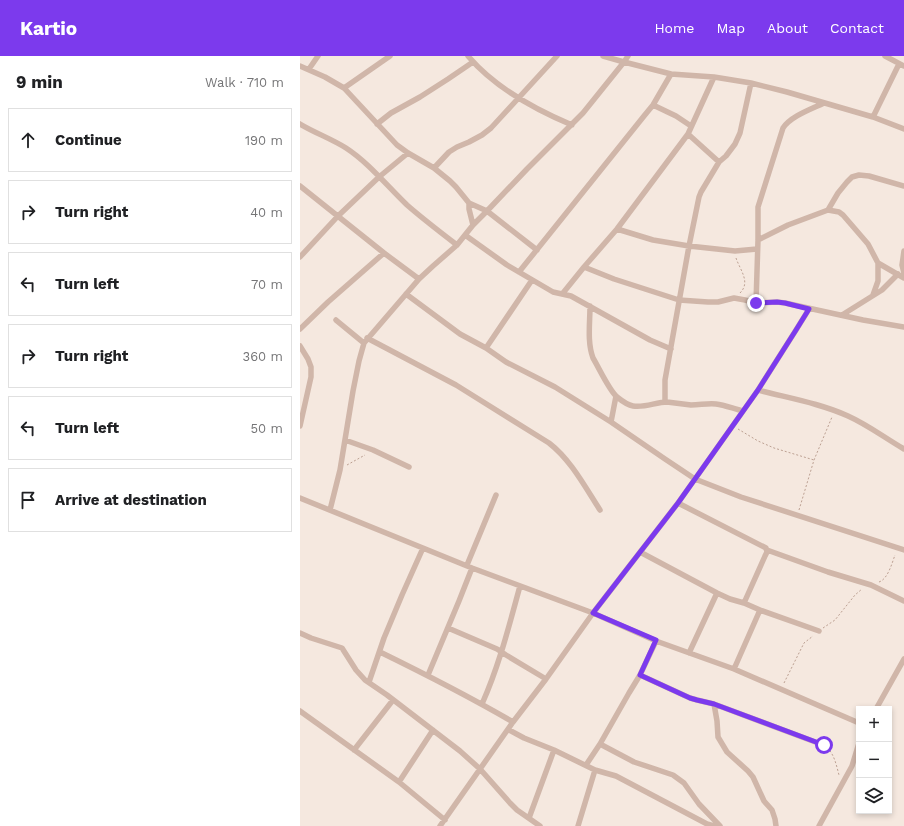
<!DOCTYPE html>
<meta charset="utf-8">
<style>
:root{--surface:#fff;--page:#f6f6f6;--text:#202124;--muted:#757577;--line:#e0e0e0;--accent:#7c3aed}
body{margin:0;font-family:"Work Sans",sans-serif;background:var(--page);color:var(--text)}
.controls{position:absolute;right:12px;bottom:12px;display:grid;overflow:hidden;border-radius:0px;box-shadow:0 2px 6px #0003}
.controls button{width:36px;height:36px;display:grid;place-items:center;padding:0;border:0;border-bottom:1px solid var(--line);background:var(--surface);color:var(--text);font:20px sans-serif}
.stop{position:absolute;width:12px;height:12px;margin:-9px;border:3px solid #7c3aed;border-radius:50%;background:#fff}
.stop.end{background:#7c3aed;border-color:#fff;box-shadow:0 1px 4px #0008}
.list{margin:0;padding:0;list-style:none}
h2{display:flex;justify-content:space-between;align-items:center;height:52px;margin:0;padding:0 16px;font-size:17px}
h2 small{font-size:13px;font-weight:400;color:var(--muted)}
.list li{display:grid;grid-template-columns:26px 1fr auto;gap:12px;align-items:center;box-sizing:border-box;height:64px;margin:0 8px 8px;padding:0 8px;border:1px solid var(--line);border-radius:0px}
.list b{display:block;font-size:15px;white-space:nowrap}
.list em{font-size:13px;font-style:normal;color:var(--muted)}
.icon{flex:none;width:22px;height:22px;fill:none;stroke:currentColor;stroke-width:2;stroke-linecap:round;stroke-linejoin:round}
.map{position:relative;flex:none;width:604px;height:770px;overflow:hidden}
header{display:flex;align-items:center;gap:24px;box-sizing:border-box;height:56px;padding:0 20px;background:var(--accent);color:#fff}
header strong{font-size:19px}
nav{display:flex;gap:22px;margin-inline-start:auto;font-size:14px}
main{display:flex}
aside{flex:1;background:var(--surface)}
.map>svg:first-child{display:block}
</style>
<header>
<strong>Kartio</strong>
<nav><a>Home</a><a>Map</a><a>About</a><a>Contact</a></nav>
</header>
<main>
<aside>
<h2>9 min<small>Walk · 710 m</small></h2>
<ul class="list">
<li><svg class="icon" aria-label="ahead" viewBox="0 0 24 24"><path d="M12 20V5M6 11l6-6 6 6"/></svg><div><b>Continue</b></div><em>190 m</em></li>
<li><svg class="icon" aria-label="right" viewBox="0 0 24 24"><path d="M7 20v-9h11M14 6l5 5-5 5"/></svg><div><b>Turn right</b></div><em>40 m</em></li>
<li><svg class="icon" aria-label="left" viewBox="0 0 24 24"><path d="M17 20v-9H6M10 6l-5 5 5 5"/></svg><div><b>Turn left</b></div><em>70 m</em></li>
<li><svg class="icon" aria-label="right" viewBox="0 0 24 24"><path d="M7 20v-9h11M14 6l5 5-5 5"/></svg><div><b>Turn right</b></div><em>360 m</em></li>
<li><svg class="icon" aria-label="left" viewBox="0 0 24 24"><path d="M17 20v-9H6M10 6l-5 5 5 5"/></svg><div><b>Turn left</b></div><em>50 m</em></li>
<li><svg class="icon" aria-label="arrive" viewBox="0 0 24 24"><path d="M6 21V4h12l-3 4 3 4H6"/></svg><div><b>Arrive at destination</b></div></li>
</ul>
</aside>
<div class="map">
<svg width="604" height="770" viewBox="0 0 604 770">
<rect width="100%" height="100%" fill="#f5e8df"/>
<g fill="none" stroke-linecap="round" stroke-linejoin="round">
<!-- path -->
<path stroke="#bca092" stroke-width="1" stroke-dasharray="2 2" stroke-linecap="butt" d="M436,202C440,214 451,226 440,237
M438,373L458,385L474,392L514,404
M47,409L65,399
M499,454L514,404L532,361
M579,526C588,523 592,507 595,499
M523,572L535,564L555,539L562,533
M484,627L504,587L513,580
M524,689C534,696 536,708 539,719"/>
<!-- street -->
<path stroke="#d0b6a9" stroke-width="5.5" d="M168,0C195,32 234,53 272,69
M303,0L324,6L371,18L414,21L451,27L487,36L573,61L604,73
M585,0L604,10
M0,10L25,21L44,32L97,89L108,97L134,112L150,125L156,131L169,147V153L173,169
M9,13L18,0
M44,32L90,0
M353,49L376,60L391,70
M573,61L599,8
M0,68C15,77 32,83 46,92C69,107 87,130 107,149C123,163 140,176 157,189
M77,68L91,57L120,41L148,23L173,6
M388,78L419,106
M134,112L149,96L157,91L169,86L182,79L191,72L257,0
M0,130L84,197L119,223
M169,147L187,155L237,194
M528,154L539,156L543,159L568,188L578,207V225L573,239
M317,173L353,184L389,190L435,195L457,193
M165,179L207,209L253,236L271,240L350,284L371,293
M458,184L488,169L528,154L538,137L547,126L552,121L559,119L569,120L604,130
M604,195L602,209L604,217
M0,201L38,160L79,121L108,97
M578,207L604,222
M284,211L314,223L379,244L408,246H418L434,242L445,244L456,247L477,246L485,247L563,264L604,271
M219,216L344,60L353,49L371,18
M263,237L284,211L317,173L388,78L414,21
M106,238L160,278L186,292L206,306L255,331L311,366L365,403L395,423L441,441L604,494
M456,247L458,184V151L483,72C491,60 512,53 524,47
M290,250C290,267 287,286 293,302C299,312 309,334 317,341C322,345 327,349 333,350C345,352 356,346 367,346C375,347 383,348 391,349C400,349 408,347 416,348C425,349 434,353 443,355
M542,259L582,234L598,218
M36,264L64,287
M0,273L28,246L84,197
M67,282L156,329L249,387C271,404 285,431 300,454
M0,290L8,303L11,311V321L0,370
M186,292L232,224
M458,334C488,342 519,347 548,360C568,369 585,382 604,393
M365,346V324L389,190L399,141L401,136L419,106L426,100L435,88L440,77L451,27
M311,366L316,340
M45,384L73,394L109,411
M0,442L172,512L293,557L356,585L434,613L559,667
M378,447L466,492L467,496L465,500L444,547
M30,454L40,414L53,335L59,305L64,287L119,223L133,210L157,189L173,169L187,155L227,113L283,57L324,6L328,0
M467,494L528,516L571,529L604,545
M340,496L417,537L430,543L444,547L460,554L519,575
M167,509L196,439
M148,572L197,593L206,599L246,623
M0,577L11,582L42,592L56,614L65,624L87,639L160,695L180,713L210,747L217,754L240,770
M356,585L340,619L329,637L300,688L334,706L373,719L384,727L399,748L420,770
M80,596C125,618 170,641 213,666
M389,597L417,537
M434,613L460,554
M128,619L159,545L172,512
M340,619L390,642L397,644L414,648L417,665L418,681L427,696L448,715L453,721L464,745L472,754L475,763L476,770
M69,626L84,582L102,539L123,492
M182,648C199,610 209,570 220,530
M414,648L518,687
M576,653L604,603
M0,655L99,726L145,764
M209,674L224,682L254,694L295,714L316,720L407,768L414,770
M54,694L93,644
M286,709L300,688
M99,726L133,674
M229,762L254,694
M140,770L213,666L246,623L293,557L378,447L458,334L496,274L509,253
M278,770L295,714
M519,770L552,710L559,687"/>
</g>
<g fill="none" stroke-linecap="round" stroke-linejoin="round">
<!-- route -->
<path stroke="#7c3aed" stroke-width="5" d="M456,247L477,246L485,247L509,253L496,274L458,334L378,447L293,557L356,584L340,619L390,642L397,644L414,648L524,689"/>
</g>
</svg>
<div class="controls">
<button>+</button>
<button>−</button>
<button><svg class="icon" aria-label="layers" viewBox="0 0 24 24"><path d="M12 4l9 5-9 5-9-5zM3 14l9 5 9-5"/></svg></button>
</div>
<div class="stop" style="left:524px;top:689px"></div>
<div class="stop end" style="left:456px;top:247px"></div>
</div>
</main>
